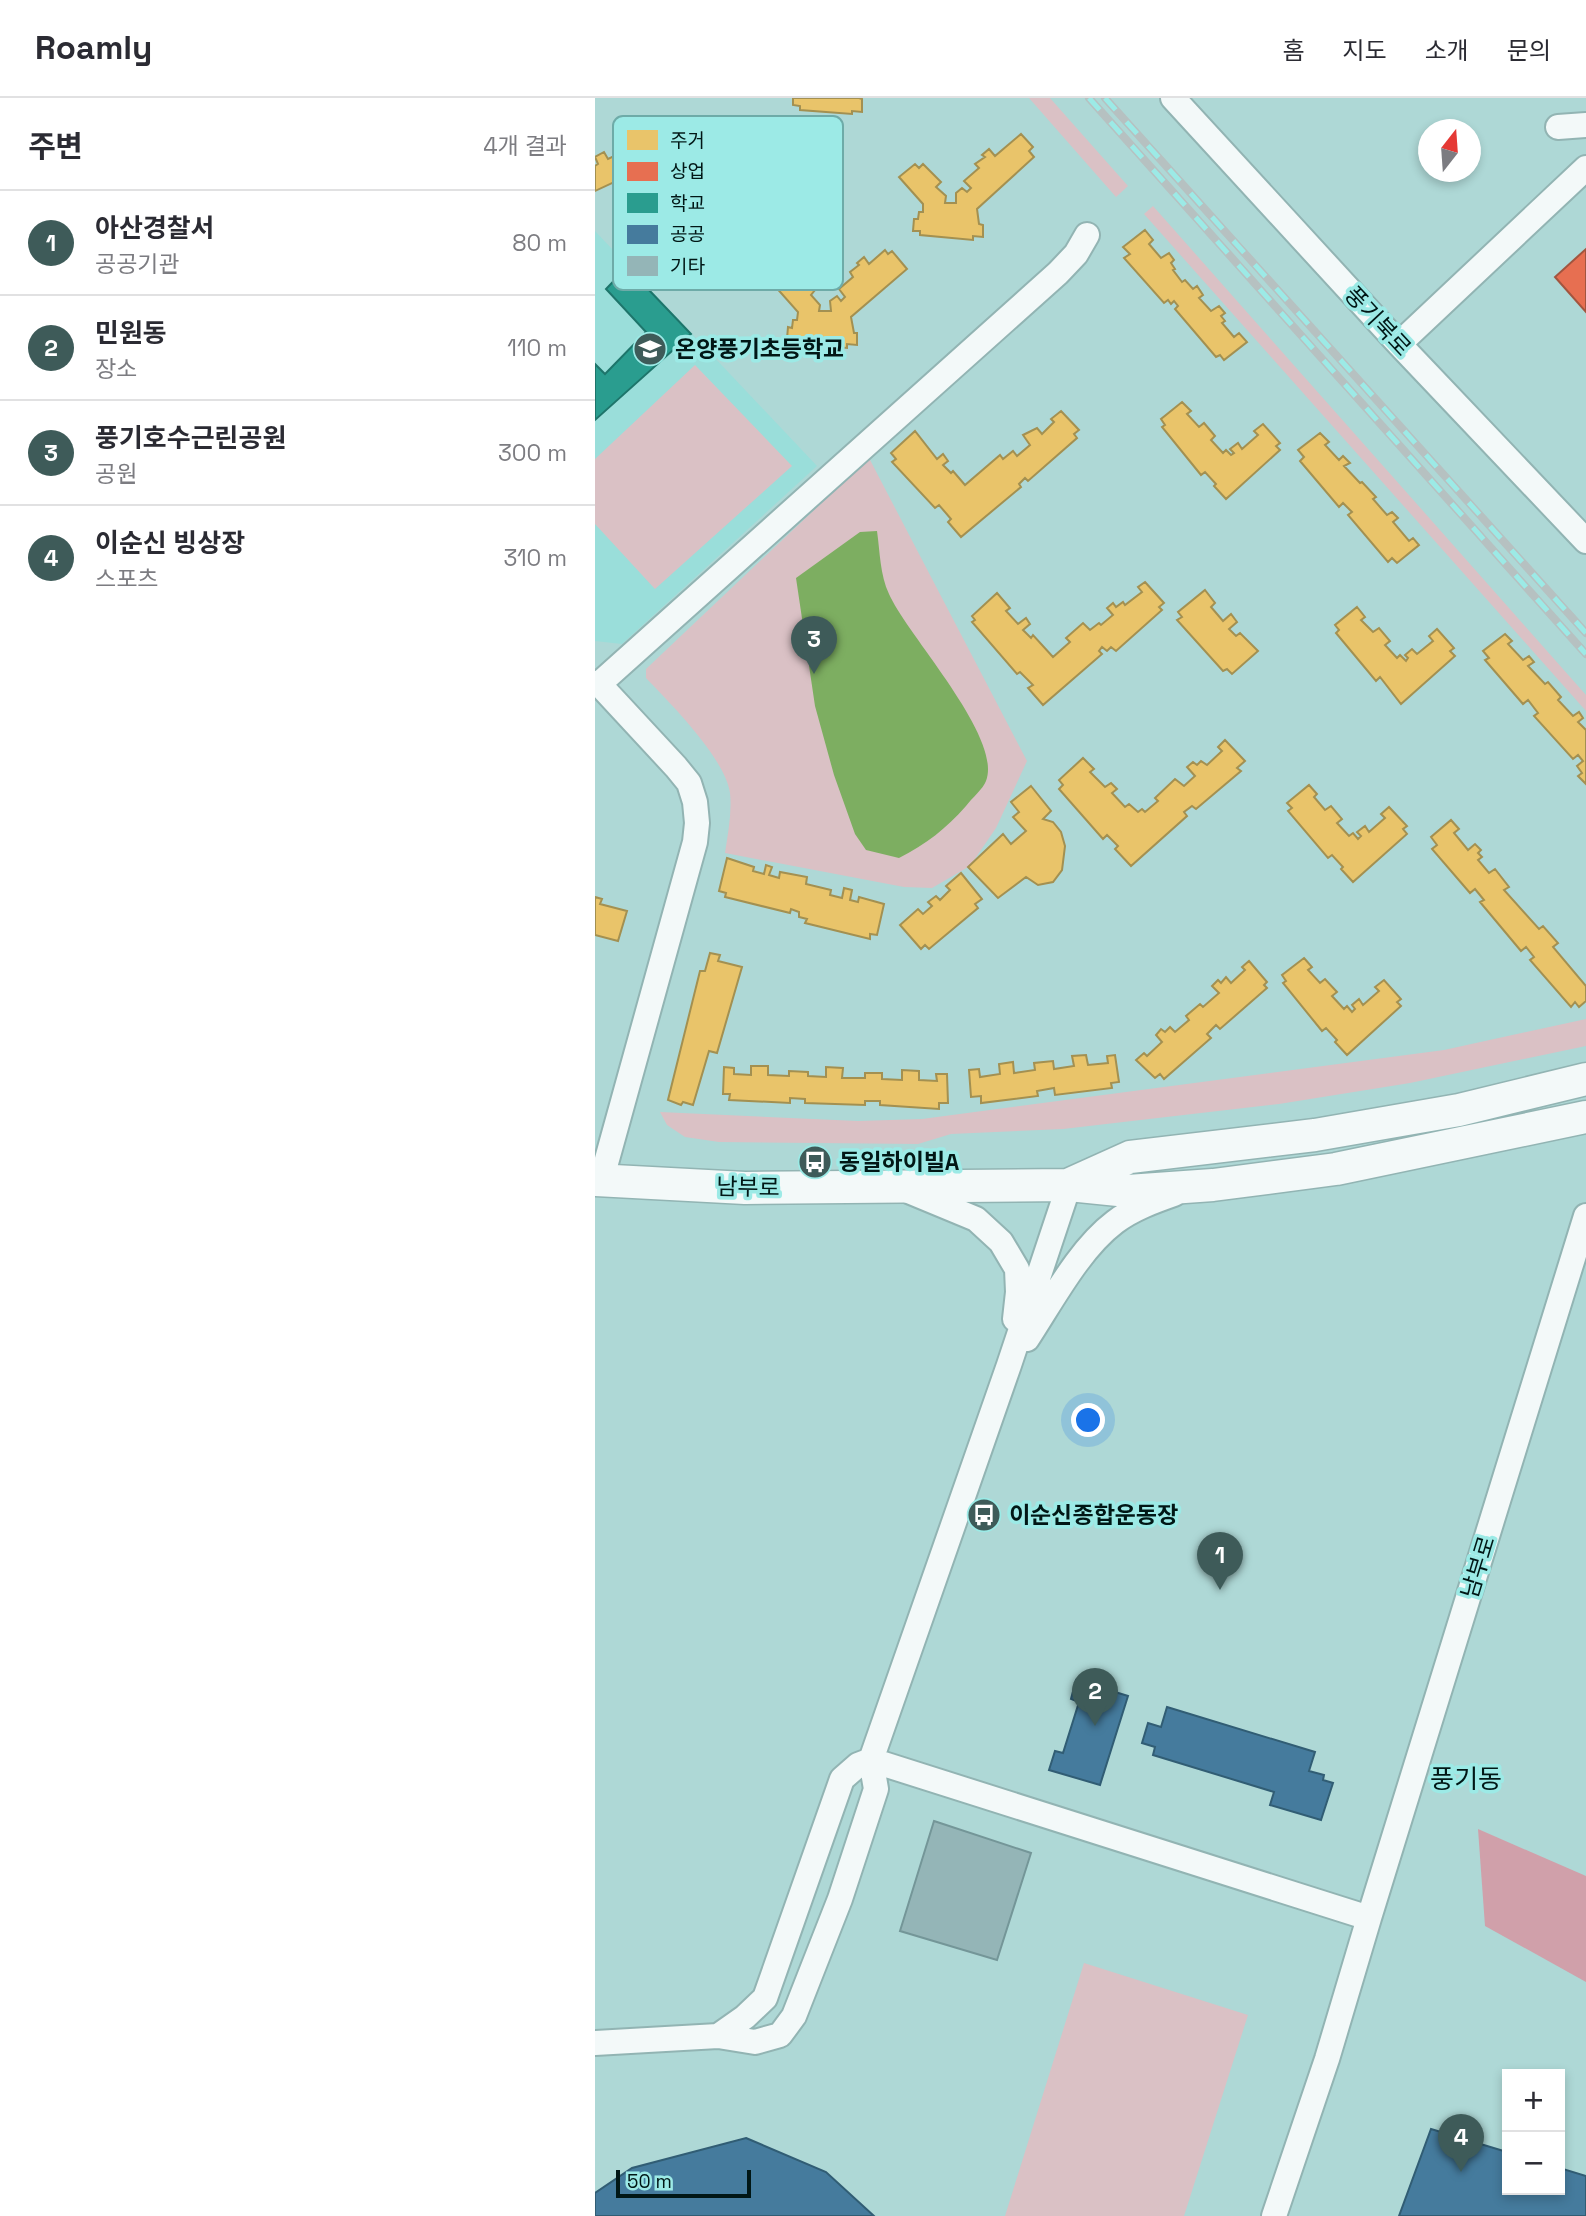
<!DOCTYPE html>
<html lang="ko">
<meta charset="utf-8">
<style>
:root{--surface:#fff;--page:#f7f7f7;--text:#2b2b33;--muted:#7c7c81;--line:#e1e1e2;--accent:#3e5b59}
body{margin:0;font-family:"Space Grotesk","Noto Sans KR",sans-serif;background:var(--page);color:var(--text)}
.controls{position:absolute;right:21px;bottom:21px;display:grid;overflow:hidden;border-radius:0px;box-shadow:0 4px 10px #0003}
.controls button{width:63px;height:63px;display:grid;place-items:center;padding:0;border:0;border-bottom:2px solid var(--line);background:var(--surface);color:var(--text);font:35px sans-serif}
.compass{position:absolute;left:823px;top:21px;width:63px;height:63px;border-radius:50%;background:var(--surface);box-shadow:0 4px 10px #0003;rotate:17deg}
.scale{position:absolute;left:21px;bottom:18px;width:135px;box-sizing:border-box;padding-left:7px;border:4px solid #011716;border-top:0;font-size:19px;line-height:24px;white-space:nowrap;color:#011716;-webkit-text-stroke:5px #9ceae6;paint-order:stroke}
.you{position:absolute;left:494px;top:1323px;width:24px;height:24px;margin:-18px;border:5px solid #fff;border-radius:50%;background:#1a73e8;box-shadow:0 0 0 10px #1a73e833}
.badge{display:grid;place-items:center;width:46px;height:46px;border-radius:50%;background:var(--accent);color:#fff;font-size:23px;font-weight:700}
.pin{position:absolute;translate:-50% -58px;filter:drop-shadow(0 2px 4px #0008)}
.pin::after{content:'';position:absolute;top:37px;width:24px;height:21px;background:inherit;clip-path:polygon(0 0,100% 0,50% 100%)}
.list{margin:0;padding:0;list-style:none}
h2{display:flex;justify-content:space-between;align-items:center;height:91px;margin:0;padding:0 28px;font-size:30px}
h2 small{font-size:23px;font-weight:400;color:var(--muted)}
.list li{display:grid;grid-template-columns:46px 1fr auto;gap:21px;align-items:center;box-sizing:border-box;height:105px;padding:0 28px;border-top:2px solid var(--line)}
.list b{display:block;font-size:26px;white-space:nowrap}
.list p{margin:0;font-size:23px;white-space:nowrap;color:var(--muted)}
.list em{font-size:23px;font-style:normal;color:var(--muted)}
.map{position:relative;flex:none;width:991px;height:2118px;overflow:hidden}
header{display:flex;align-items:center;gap:42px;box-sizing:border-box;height:98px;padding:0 35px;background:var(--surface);border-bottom:2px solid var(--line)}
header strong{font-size:33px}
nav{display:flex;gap:38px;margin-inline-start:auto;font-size:24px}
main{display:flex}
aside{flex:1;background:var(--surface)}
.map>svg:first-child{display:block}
</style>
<header>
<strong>Roamly</strong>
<nav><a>홈</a><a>지도</a><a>소개</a><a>문의</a></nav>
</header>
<main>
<aside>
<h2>주변<small>4개 결과</small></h2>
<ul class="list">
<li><span class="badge">1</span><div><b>아산경찰서</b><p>공공기관</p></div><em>80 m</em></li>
<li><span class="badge">2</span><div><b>민원동</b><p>장소</p></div><em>110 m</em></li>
<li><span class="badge">3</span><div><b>풍기호수근린공원</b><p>공원</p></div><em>300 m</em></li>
<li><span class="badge">4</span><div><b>이순신 빙상장</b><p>스포츠</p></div><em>310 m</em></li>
</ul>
</aside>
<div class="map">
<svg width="991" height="2118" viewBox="0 0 991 2118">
<rect width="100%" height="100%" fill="#aed8d6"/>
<!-- built -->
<path fill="#9adeda" d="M0,133L222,368L27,546L0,543Z"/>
<!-- green -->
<path fill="#dac1c5" d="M434,0H455L533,88L521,99Z
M558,108L991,597V613L549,116Z
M100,267L197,368L60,491L0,426V361Z
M274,360L432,663L401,730L375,768L337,790L309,789L130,755C133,735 137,715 135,695C130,660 75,605 51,580V571Z
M991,921V948L815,985L684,1006L468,1031L356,1036L323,1046L124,1044L90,1039L72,1027L65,1014L263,1023L327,1021L849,952Z
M489,1865L653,1917L589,2118H410Z"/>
<!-- forest -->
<path fill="#d0a0aa" d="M883,1731L991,1778V1884L890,1828Z"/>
<!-- water -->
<path fill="#7dae61" d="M282,433C285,454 285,477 294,496C312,537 408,639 391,683C388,691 377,700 371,708C351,731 331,746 304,760L271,752L260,736L239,677L220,608L201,480L265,434Z"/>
<!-- homes -->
<path fill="#e9c46a" stroke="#a39051" stroke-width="2" d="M198,0H264L267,1V14L257,13V16L205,12V8L198,7Z
M426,36L438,49L434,53L439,59L382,111L384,126L388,127V139L378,138V142L325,137V133H318L319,121H323L324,114H328V106L304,79L320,66L324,70L328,66L346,84L341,89L351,98L350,105H361V95L367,90L372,94L376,90L369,83L384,70L380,66L390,59L387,57L394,51L400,58Z
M32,52L43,73L0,93V68L3,66L0,59L9,54L13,61Z
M550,132L558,142L554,146L566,160L574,155L579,162L576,165L580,171L578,172L587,184L590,182L598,191L602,188L608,197L604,200L616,213L624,208L630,215L626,218L630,223L627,225L639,239L644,235L652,244L629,262L625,257L621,259L580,211L583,208L579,203L576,206L573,202L569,205L529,160L535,156L528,149Z
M290,152L293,156L297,153L312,171L256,219L259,235H262V247L252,246V250L200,245V242L192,241L193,229L197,230L198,222H202L203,214L179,187L194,174L198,178L202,174L220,192L216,197L225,207L224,213H236L235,203L242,198L246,203L250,199L244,191L258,179L255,174L264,167L262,165L269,159L274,166Z
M587,304L596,313L592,316L604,329L609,325L620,338L616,342L628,355L631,352L636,357L639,355L635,351L643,345L647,351L663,337L659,333L668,326L685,345L681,348L685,352L631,401L619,388L621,386L610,374L606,377L567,329L570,327L566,321Z
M466,313L484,332L479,336L482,340L433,383L430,380L424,386L426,389L366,439L353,424L356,421L344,407L340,410L297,364L301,361L296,355L320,333L342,361L348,356L353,363L348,367L356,375L358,373L370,387L405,357L408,361L418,353L422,358L435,347L428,337L442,330L447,336L459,324L456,321Z
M725,335L734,344L730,347L744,362L748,358L755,365L749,368L765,385L767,384L781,399L778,401L792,417L797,414L803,420L798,424L814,443L818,440L824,447L802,465L797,460L793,464L753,417L757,414L748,405L744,409L705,363L709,359L703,352Z
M550,484L569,505L564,509L567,512L521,553L516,549L512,553L507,549L504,553L507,556L448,607L433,590L438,587L425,574L422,576L377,524L380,522L377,518L402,495L415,510L411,513L423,526L431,520L435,526L428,532L436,540L438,537L458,559L475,544L471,540L488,525L495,532L504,525L506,527L518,517L512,510L518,505L521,509L528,504L530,507L547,494L543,489Z
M610,492L620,505L616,509L628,523L636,516L642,524L634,531L641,538L645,535L663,553L637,576L632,571L628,573L582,522L587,519L583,514Z
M762,509L770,519L766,522L778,534L784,530L795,543L790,547L802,560L805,557L811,563L813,560L810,557L817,551L822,556L838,543L834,538L842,531L859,550L855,553L860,558L806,606L785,579L781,583L741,535L744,532L740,527Z
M910,536L917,543L913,546L928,562L934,558L939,564L933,568L950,586L953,584L966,599L963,602L978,618L984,614L988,620L983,624L991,632V686L983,678L987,675L982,668L988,663L983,657L978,661L939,618L943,615L933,602L928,606L890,562L894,560L888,553Z
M630,642L650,663L642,670L646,673L601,711L597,708L589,714L592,718L536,768L520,751L523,748L512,737L508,741L464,691L468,687L464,682L488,660L499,671L495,674L510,689L516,685L522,691L517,695L530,709L534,706L543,714L547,711L550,714L563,703L560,700L580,681L589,688L600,678L592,669L598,664L602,667L606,663L612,667L627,653L623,649Z
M714,687L722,696L719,699L730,712L736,708L747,721L742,725L754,738L758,735L763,741L766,738L762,734L770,728L774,734L790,720L786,716L794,709L812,728L808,731L812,736L758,784L746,771L748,769L737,757L733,760L693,713L697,710L692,705Z
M436,688L456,713L448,721L458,724L466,734L470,748L467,772L458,784L443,787L431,779L403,800L373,769L408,736L416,746L431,733L418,719L424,714L416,704Z
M856,722L864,731L859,735L873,752L880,746L886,752L883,755L887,759L883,762L894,775L900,771L914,789L909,792L944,831L948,828L963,845L958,849L991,888V903L984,909L980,904L976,909L935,862L939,859L931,849L926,853L885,804L889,802L880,791L875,795L837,751L842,747L836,739Z
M132,760L159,769L158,773L169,776L171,767L177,769L174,777L184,780L185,774L212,779L211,786L236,792L235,797L247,800L249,790L257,792L255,802L263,804L264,799L289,806L282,837L275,836V841L210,825L212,821L204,819V814L196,811L195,815L130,799L131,795L124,793Z
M366,775L387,801L380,806L383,810L334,851L330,847L326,851L305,827L323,811L328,816L337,808L333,804L341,798L345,802L355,792L351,788Z
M0,799L7,801L5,806L32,813L23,843L0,837Z
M115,855L125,857L123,863L147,869L122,955L114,953L98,1007L88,1004L86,1007L73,1002L105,873H110Z
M709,860L717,869L713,872L725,885L730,881L742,894L737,898L749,911L752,908L757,914L760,911L757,907L764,901L768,907L784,893L780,889L789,882L806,901L802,904L806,908L752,957L740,944L742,942L731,930L727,933L688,885L691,883L687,877Z
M654,863L672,884L669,887L672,890L625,931L621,927L612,936L616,940L569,981L565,976L560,980L541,962L549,955L552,958L567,944L561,937L566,931L570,934L575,929L580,934L594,922L591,918L605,906L608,909L624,895L617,888L623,882L626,885L631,879L636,885L650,872L647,869Z
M491,957L493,967L513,965L512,958L520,957L524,984L516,985L517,990L460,997L459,990L442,993L443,998L386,1005V998L376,999L374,972L384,971L385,979L405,976L404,966L418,964L419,975L440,972L439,965L458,963L459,971L479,968L477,958Z
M156,968H173V977L194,978V973L213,974V978L231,979V969L248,970L247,980H270V975H287V981L307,982V972L324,973V982L342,983L341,976H352L353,1005H344V1011L285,1007V1003H270V1007L210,1005V1001L195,1000V1005L134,1002L135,996H128L129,969L139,970V976L156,977Z"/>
<!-- shops -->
<path fill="#e76f51" stroke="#a2553f" stroke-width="2" d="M991,151V214L960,179Z"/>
<!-- schools -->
<path fill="#2a9d8f" stroke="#1e756b" stroke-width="2" d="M32,169L96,236L0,322V266L10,276L51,234L11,191Z"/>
<!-- public -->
<path fill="#457b9d" stroke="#315d74" stroke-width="2" d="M481,1582L533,1598L505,1687L454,1672L460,1653L468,1655L484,1604L476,1601Z
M572,1609L720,1654L714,1673L729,1677L728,1682L738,1685L726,1722L675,1707L679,1694L558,1657L560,1649L547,1645L553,1625L566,1629Z
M836,2031L912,2054V2092H965V2070L991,2078V2118H804Z
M151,2040L231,2074L279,2118H0V2095L37,2070Z"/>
<!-- building -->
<path fill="#94b5b7" stroke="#749698" stroke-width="2" d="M339,1723L436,1755L402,1862L305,1833Z"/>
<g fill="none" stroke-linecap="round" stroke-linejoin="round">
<defs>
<path id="minor" d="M578,0L804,246L991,443
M963,29L991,27
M804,246L991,70
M0,585L4,586L81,669L94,685L100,704L102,725L100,744L6,1083
M4,586L463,175L481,156L492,137
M311,1092L381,1121L406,1144L422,1171L423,1194L420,1221
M432,1241C457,1203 484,1151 520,1124C537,1111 559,1103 579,1096
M774,1820L991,1118
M123,1938L150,1919L170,1900L247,1681L263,1667L276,1662L774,1820L732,1961L679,2118
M0,1945L123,1938L160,1944L185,1937L199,1918L245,1801L281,1691L276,1662L414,1267L474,1087"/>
<path id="major" d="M0,1082L150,1090L474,1087L533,1093L618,1087L741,1071L991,1019
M475,1086L535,1059L720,1037L864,1012L991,981"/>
</defs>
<!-- minor casing -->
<use href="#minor" stroke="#92b4b3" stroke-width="28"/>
<!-- major casing -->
<use href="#major" stroke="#92b4b3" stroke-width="35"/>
<!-- minor -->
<use href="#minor" stroke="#f3f9f9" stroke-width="24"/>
<!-- major -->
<use href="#major" stroke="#f3f9f9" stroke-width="32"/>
<defs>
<path id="rail" d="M494,0L991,556
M510,0L991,535"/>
</defs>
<!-- rail casing -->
<use href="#rail" stroke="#b6c1c1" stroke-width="8"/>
<!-- rail -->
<use href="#rail" stroke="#9ceae6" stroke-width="5" stroke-dasharray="16" stroke-linecap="butt"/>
</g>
<!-- icons -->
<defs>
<symbol id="school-disc" viewBox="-11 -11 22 22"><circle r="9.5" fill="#3e5b59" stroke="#9ceae6"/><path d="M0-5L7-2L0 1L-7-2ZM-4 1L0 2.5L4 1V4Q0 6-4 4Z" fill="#fff"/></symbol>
<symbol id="bus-disc" viewBox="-11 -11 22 22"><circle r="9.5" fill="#3e5b59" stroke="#9ceae6"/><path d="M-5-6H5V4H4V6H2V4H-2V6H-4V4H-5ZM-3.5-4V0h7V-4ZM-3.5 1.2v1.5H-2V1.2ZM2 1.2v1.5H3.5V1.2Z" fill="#fff"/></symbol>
</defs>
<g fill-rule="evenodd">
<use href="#school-disc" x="36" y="232" width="38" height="38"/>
<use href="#bus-disc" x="201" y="1045" width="38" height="38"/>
<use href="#bus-disc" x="370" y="1398" width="38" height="38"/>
</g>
<g text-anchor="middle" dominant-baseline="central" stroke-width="7" stroke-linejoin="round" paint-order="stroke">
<!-- street labels -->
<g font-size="23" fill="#011716" stroke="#9ceae6">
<text transform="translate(783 223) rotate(47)">풍기북로</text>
<text transform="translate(153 1089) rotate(1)">남부로</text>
<text transform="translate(883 1469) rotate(-73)">남부로</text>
</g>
<!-- poi labels -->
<g font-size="23" font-weight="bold" fill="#011716" stroke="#9ceae6" text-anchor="start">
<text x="80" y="251">온양풍기초등학교</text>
<text x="244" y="1064">동일하이빌A</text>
<text x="414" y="1417">이순신종합운동장</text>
</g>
<!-- quarter labels -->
<g font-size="26" fill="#011716" stroke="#9ceae6">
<text x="871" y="1681">풍기동</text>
</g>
</g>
<!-- legend -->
<rect x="18" y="18" width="230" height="174" rx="10" fill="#9ceae6" stroke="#6eaba8" stroke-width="2"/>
<rect x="32" y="32" width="31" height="20" fill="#e9c46a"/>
<rect x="32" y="64" width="31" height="19" fill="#e76f51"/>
<rect x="32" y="95" width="31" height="20" fill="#2a9d8f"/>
<rect x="32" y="127" width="31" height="19" fill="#457b9d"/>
<rect x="32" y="158" width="31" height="20" fill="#94b5b7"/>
<g font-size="19" fill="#011716">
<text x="75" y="49">주거</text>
<text x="75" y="80">상업</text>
<text x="75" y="112">학교</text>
<text x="75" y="143">공공</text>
<text x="75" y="175">기타</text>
</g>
</svg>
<div class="controls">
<button>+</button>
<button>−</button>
</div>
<svg class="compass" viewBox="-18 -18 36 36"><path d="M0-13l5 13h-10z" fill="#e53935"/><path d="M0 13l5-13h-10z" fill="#7c7c81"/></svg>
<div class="scale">50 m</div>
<div class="you"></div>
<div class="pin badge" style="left:625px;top:1492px">1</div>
<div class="pin badge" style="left:500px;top:1628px">2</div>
<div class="pin badge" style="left:219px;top:576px">3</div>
<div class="pin badge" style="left:866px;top:2074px">4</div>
</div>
</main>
